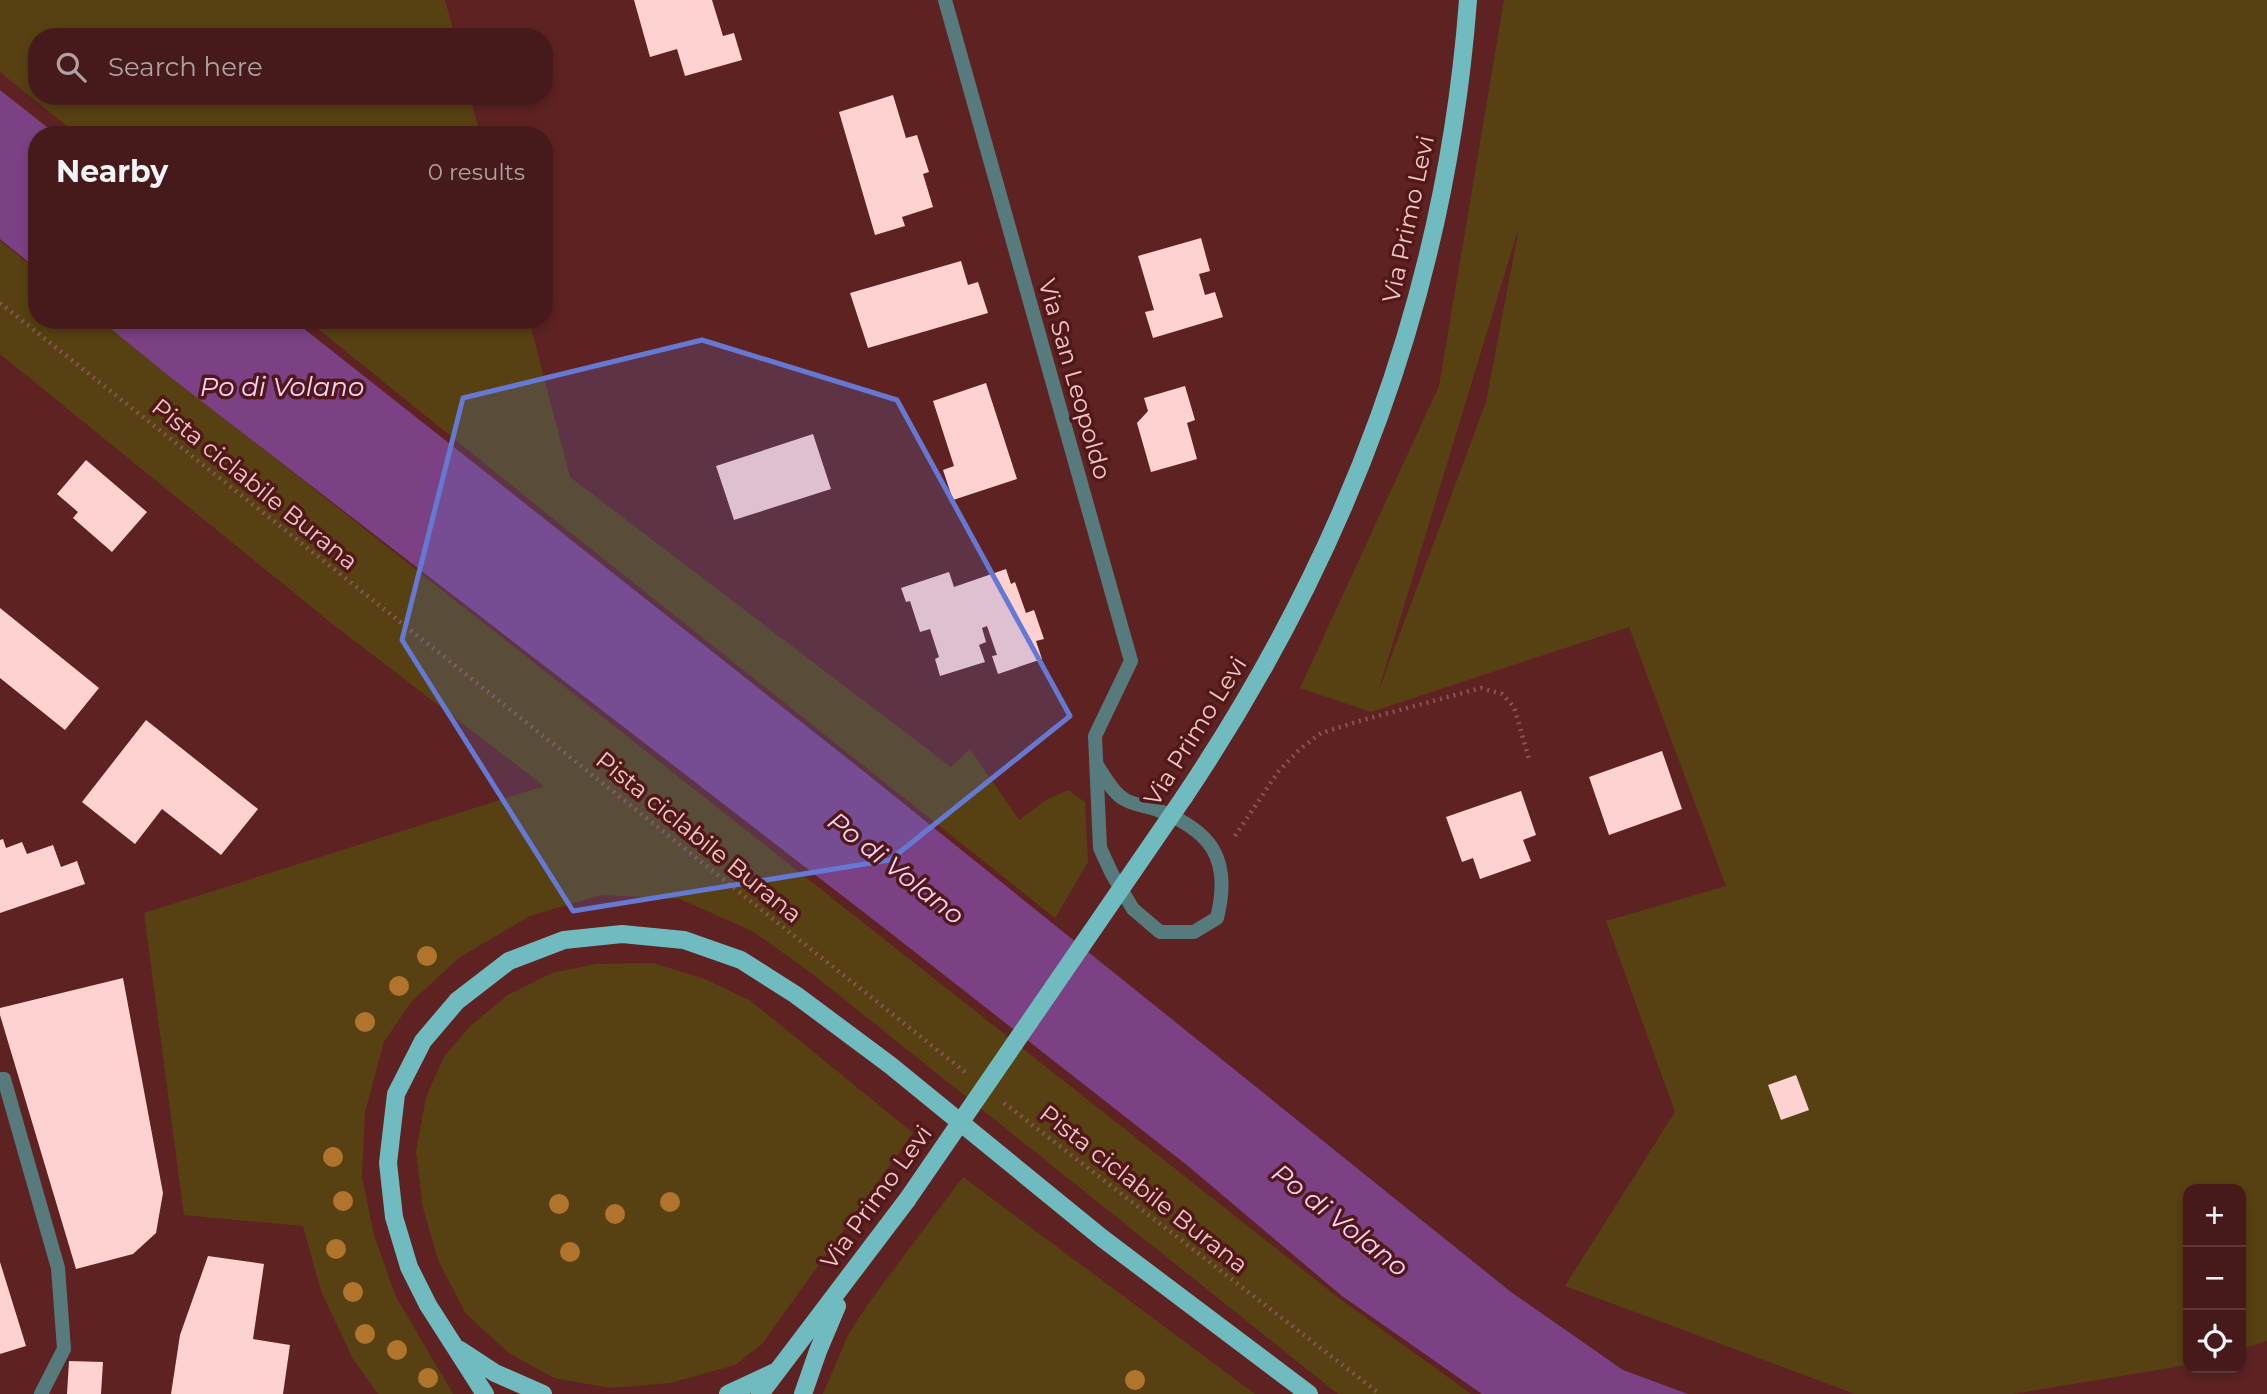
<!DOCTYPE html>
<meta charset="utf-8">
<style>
:root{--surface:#461a1a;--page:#502727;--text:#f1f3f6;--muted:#b0a1a2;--line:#5e3839}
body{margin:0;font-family:Montserrat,sans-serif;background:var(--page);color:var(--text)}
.controls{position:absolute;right:21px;bottom:21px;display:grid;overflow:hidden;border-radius:14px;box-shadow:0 4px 10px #0003}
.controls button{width:63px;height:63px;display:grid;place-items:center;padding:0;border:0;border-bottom:2px solid var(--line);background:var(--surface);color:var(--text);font:35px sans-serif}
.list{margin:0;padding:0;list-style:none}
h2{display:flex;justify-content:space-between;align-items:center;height:91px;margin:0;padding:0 28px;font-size:30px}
h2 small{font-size:23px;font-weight:400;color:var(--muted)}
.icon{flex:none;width:38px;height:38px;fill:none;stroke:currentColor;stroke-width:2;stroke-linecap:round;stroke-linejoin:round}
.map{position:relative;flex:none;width:2267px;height:1394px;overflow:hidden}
.search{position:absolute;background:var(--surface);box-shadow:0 4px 10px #0003;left:28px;top:28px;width:525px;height:77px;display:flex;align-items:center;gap:18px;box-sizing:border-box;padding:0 24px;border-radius:28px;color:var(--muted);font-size:26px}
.panel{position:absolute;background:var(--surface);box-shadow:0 4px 10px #0003;left:28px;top:126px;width:525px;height:203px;border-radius:28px}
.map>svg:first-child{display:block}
</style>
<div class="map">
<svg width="2267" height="1394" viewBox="0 0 2267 1394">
<rect width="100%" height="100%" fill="#5e2223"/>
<!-- green -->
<path fill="#574112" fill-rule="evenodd" d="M0,0H445L455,37H37V96H470L480,135H78L0,72Z
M1504,0H2267V1341L2241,1349V1189H2188V1365L2013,1394H1855L1565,1286L1675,1112L1606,921L1726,886L1629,627L1371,712L1300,688L1439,386ZM1518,233L1486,402L1377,695L1517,233Z
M0,241L37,270V320H100L1340,1299L1471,1394H1338L810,972L752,931L680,899L601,895L530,916L460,957L411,1002L384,1042L365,1112L362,1177L374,1235L396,1297L453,1394H378L353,1359L321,1291L303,1226L184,1215L144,913L544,786L335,626L0,354Z
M307,320H529L570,477L951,767L970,749L1019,820L1046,800L1068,790L1085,802L1088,862L1055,918L541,509Z
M653,963L705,979L751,1001L913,1133L762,1344L735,1365L670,1383L610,1388L554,1378L509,1353L466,1314L438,1260L423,1208L416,1152L426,1097L444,1057L470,1026L508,995L552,973L596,964Z
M963,1177L1255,1394H823L848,1335L868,1304Z"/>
<!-- water -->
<path fill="#7b4184" d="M0,90L57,135H37V269L0,239Z
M100,320H293L857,766L1511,1292L1623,1370L1688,1394H1482L1342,1296L1188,1166L888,931L169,376Z"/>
<!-- building -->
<path fill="#fed2d0" d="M634,0H712L723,36L734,33L742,60L685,76L677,49L650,57Z
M893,95L906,138L917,135L929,172L923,174L933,207L902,217L905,226L875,235L839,112Z
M1201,238L1210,271L1199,274L1205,295L1215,292L1223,317L1153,338L1145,312L1154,310L1138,256Z
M961,261L968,285L978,282L988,313L868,348L850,293Z
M986,383L1017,479L953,500L943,470L954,466L933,401Z
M1185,386L1195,420L1187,423L1197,459L1151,472L1137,423L1148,411L1144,398Z
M813,434L831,489L734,520L716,466Z
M86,460L147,512L112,552L73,518L78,512L57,494Z
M1006,569L1011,584L1015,582L1026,613L1034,610L1044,639L1036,641L1042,659L998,674L992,656L997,655L987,626L982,628L986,642L979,645L985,662L940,676L935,659L939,657L930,629L920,632L910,601L906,602L901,588L949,572L954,587Z
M0,608L99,688L65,730L0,678Z
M146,720L258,809L221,855L162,809L135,844L82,802Z
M1662,751L1682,809L1609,835L1589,777Z
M1521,791L1536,835L1523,840L1531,861L1480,879L1473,858L1462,862L1446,817Z
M3,839L6,848L22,842L27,854L53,845L61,867L77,861L85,884L0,913V840Z
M123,978L163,1193L156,1233L133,1254L76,1269L0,1015V1008Z
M1796,1075L1809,1110L1781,1120L1768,1085Z
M208,1256L264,1264L253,1339L290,1345L283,1394H171L180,1335Z
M0,1262L26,1346L0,1354Z
M69,1361L103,1362L101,1394H67Z"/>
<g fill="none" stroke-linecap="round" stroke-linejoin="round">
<!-- path -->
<path stroke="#8a5454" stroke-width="4.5" stroke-dasharray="2 5" stroke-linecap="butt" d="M0,303L965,1072
M1235,836L1278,772L1300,749L1321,733L1363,720L1481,688L1502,694L1514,707L1529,759
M1004,1103L1380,1394"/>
<!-- lane -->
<path stroke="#577a7d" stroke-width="14" d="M0,1079H4L58,1268L64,1349L41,1394"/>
<!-- street -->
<path stroke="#577a7d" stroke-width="14" d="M945,0L1131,661L1095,736L1100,848L1112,874L1133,909L1160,932H1194L1217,918C1232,858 1211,830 1155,809C1146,806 1133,805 1124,799C1113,793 1104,776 1097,765"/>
<!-- primary -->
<path stroke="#70bbc0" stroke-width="18" d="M1184,797C1347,554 1446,293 1468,0
M460,1350L495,1373L543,1394
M485,1394L428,1305L409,1267L394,1217L388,1163L396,1094L423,1041L457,1001L509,961L564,940L622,934L684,940L741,960L796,995L890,1065L1102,1238L1309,1394
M728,1394L775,1372
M760,1394L907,1200
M803,1394L818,1351L837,1306"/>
<!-- primary-bridge -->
<path stroke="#70bbc0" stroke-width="18" d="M907,1200L1184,797"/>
</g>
<!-- trees -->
<g fill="#b0742c">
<circle cx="427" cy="956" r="10"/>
<circle cx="399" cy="986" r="10"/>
<circle cx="365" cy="1022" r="10"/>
<circle cx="333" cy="1157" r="10"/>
<circle cx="343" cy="1201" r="10"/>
<circle cx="670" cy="1202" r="10"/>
<circle cx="559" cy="1204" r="10"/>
<circle cx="615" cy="1214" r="10"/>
<circle cx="336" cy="1249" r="10"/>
<circle cx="570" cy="1252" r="10"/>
<circle cx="353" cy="1292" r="10"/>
<circle cx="365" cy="1334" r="10"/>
<circle cx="397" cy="1350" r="10"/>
<circle cx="428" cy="1378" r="10"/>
<circle cx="1135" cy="1380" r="10"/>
</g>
<!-- marked area -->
<path fill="#6679d2" fill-opacity="0.2" stroke="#6679d2" stroke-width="5" stroke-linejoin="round" d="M702,340L897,400L1070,716L890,860L573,911L402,640L463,398Z"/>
<g text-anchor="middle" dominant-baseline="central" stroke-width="7" stroke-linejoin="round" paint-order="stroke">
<!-- street labels -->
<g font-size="24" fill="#efc8c6" stroke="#521719">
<text transform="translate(1408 219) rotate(-78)">Via Primo Levi</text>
<text transform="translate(1075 379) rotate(74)">Via San Leopoldo</text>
<text transform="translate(255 484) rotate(39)">Pista ciclabile Burana</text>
<text transform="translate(1195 731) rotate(-58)">Via Primo Levi</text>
<text transform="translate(699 837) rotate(39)">Pista ciclabile Burana</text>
<text transform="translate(1144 1189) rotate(38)">Pista ciclabile Burana</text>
<text transform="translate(876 1197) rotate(-54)">Via Primo Levi</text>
</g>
<!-- water labels -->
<g font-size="26" font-style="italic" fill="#f7d6fb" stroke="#521719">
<text x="282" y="387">Po di Volano</text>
<text transform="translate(896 868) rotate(38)">Po di Volano</text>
<text transform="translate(1340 1220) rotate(38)">Po di Volano</text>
</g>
</g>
</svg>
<div class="controls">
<button>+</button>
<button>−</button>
<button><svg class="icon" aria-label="locate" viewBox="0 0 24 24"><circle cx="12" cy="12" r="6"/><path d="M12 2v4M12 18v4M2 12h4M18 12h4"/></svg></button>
</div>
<div class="search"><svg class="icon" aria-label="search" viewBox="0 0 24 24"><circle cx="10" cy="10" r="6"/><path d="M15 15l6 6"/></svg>Search here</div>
<section class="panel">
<h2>Nearby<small>0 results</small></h2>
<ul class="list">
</ul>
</section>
</div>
